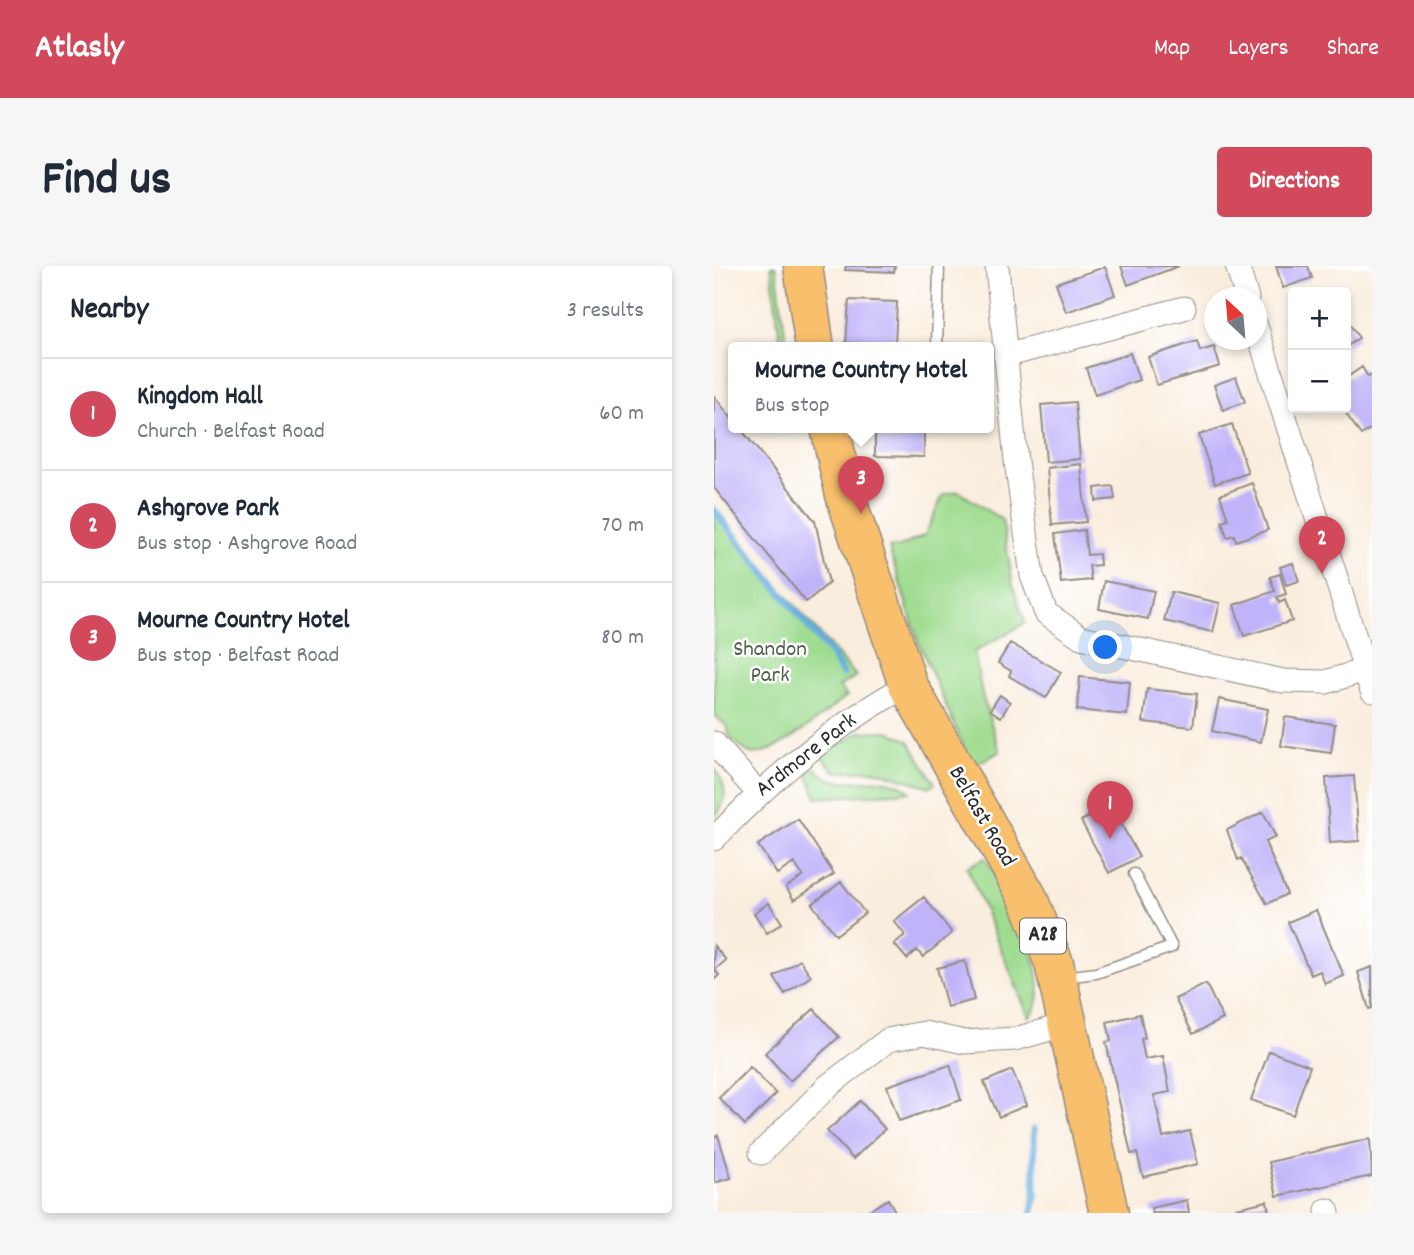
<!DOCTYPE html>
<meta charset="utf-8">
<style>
:root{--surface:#fff;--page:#f6f6f7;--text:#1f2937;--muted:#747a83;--line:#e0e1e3;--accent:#d1495b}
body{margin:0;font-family:Dekko,sans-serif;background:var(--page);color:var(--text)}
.controls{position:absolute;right:21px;top:21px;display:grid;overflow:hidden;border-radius:7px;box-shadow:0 4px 10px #0003}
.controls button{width:63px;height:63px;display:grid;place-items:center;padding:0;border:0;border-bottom:2px solid var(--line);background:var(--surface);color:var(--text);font:35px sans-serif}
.compass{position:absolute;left:490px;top:21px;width:63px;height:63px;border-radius:50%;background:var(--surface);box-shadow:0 4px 10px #0003;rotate:334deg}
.you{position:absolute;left:392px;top:382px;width:24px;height:24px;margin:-18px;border:5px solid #fff;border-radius:50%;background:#1a73e8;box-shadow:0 0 0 10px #1a73e833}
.badge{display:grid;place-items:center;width:46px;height:46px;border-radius:50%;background:var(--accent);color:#fff;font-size:23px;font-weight:700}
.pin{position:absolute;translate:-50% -58px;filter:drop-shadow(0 2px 4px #0008)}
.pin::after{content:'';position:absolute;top:37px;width:24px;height:21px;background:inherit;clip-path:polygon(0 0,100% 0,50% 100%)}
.popup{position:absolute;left:14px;top:76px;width:266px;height:91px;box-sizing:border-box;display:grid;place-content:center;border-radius:7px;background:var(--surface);filter:drop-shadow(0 2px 5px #0005);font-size:23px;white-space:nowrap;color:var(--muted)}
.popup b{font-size:26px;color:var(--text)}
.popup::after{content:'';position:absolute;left:50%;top:100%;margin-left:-14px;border:14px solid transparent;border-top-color:var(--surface)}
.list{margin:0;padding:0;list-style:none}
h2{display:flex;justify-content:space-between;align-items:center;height:91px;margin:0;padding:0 28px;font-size:30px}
h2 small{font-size:23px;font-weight:400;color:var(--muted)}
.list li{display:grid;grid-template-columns:46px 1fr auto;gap:21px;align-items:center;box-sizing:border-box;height:112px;padding:0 28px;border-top:2px solid var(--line)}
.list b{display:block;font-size:26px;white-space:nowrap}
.list p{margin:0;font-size:23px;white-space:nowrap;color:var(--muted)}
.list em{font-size:23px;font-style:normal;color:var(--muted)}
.map{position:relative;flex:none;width:658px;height:947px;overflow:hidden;border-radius:7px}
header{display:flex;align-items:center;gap:42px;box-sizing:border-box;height:98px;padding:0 35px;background:var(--accent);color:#fff}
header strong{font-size:33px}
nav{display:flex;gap:38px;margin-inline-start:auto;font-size:24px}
.intro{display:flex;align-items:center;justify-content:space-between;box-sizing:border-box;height:168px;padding:0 42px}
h1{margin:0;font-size:49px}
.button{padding:18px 32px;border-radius:7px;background:var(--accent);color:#fff;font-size:24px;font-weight:700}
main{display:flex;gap:42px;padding:0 42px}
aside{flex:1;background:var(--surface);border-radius:7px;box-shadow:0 4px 10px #0003}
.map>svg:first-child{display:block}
</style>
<header>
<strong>Atlasly</strong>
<nav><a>Map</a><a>Layers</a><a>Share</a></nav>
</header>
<div class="intro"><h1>Find us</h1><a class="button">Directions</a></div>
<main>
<aside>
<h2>Nearby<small>3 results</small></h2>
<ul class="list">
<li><span class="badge">1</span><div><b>Kingdom Hall</b><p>Church · Belfast Road</p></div><em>60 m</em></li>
<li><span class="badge">2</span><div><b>Ashgrove Park</b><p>Bus stop · Ashgrove Road</p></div><em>70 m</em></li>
<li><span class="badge">3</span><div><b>Mourne Country Hotel</b><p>Bus stop · Belfast Road</p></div><em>80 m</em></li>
</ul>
</aside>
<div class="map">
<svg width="658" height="947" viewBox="0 0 658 947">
<rect width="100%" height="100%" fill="#fff"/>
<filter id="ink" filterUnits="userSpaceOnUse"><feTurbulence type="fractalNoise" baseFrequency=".0143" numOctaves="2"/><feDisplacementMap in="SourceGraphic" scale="14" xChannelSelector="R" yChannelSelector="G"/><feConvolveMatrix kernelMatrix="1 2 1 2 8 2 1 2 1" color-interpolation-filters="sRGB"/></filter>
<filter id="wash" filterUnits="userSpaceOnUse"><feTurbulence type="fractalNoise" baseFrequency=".00686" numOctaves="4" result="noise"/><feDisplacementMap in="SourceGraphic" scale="28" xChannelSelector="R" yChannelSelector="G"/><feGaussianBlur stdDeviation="1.57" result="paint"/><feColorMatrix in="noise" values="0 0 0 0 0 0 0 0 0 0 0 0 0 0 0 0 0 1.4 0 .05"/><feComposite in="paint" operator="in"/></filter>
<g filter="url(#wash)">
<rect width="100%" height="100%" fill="#f9eddd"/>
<!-- green -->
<path fill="#9fdc90" stroke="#65845e" stroke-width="2" d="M57,0H62L73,82H67Z
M244,225L288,254L299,319L311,357L260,386L268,429L286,486L258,500L204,375L175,282L186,281L211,269L229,229Z
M0,245L142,410L125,421L133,430C114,444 58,494 36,487C28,484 21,475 15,470L14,461L0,449Z
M174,465L195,475L221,518L216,521L160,504L122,506L107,490L145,466Z
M0,502C13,519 15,536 0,551Z
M102,502C123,532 170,499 196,526L103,532L93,507Z
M271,592C290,623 348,720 315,751L253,601Z"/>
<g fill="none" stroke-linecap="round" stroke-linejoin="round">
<!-- stream -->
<path stroke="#67afde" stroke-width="7" d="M0,244L119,391L129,408
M318,947L321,928L320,863"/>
</g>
<g id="blocks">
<!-- building -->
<path fill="#c0b3f9" d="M132,0H181L180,6L131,4Z
M407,0H465L414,19Z
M562,0H594L598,12L569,22Z
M391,1L401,29L352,46L342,17Z
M135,34L183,36L181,79L132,77Z
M632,53L645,72L632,81Z
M483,75L486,85L500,81L506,100L443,119L434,91Z
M416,87L425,114L381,129L372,102Z
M648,101L654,111L658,109V162L647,169L628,142H632V112Z
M522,111L531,136L509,144L500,119Z
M0,130L19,154V162H26L101,255L115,317L92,336L0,222Z
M361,136L366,193L332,196L327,139Z
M518,158L534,207L501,218L485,169Z
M161,162H210V191L161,190Z
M367,198L372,256L338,259L333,202Z
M538,217L554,264L522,275L520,269L513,271L508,255L514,253L506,229Z
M399,220L401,233L382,235L381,222Z
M370,264L373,289L385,288L386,299L375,300L377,314L347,317L341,268Z
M579,297L585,315L572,319L566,301Z
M566,308L572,328L563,331L565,337L571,334L578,355L530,370L520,339L561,325L556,311Z
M390,315L440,325L434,353L385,343Z
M457,326L506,337L499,366L450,355Z
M296,377L347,406L332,432L295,410L297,405L284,397Z
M366,411L416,416L413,449L363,444Z
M433,423L483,428L479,461L429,456Z
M286,429L296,436L287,451L276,444Z
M505,433L554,443L547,476L498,465Z
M571,451L621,458L617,487L567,480Z
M640,510L645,575L616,577L612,512Z
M397,539L425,591L395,607L367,555Z
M549,546L562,571L551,576L573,628L553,638L527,592L524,594L513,564Z
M84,553L120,608L80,634L72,621L89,610L80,597L63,608L44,579Z
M127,616L151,647L122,669L98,638Z
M210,631L238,667L209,691L203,684L193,693L180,678L191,669L180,655Z
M55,637L68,657L53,667L40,647Z
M602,644L630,710L611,718L606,705L597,709L574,656Z
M0,680L12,694L1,704L5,709L0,714Z
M86,694L97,710L71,728L60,711Z
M251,695L260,734L233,741L223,702Z
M658,701V742L655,743L644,706Z
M492,718L509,753L479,768L461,733Z
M100,743L125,771L76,815L51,787Z
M426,748L431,772L427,773L431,793L449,790L456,826L440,829L449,871L476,865L484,898L429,911L423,887L417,888L392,776L397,775L393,756Z
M555,785L596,800L579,849L537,834Z
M236,799L247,834L185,855L173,820Z
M36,801L62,828L31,859L5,832Z
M298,804L313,839L285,851L270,816Z
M146,835L171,863L139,893L113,865Z
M4,869L17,912L0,917V871Z
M656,873L658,910L563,930L555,896Z
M174,933L181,945L177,947H151Z
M473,934L475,947H438L437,942Z
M553,935L555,947H524L523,942Z"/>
</g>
</g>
<g filter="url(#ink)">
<use href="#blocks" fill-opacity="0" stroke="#928c84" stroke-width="2"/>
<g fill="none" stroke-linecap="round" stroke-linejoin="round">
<defs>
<path id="lane" d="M223,82L225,0
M350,711L382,707L458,681L420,608"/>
<path id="street" d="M283,0L302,195L318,310L332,347L367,371L569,415L612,416L651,404
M523,0L533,32
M542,60L658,425
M291,90L470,42
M0,477L44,527
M0,573C58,512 120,459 194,419
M47,887L114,820L174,774L210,767L250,776L301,773L354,758
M613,944L614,947"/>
<path id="highway" d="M89,0L101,82
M116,162L131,229L194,419L314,632L340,697L395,947"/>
</defs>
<!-- lane casing -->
<use href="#lane" stroke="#928c84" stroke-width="13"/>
<!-- street casing -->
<use href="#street" stroke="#928c84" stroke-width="25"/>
<!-- highway casing -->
<use href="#highway" stroke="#928c84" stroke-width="41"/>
<!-- lane -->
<use href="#lane" stroke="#fff" stroke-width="10"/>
<!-- street -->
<use href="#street" stroke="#fff" stroke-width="23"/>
<!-- highway -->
<use href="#highway" stroke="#f8bf6c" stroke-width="38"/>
</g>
</g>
<g text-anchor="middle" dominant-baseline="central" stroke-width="5" stroke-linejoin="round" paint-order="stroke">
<!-- shield labels -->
<rect fill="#fff" stroke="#6b6b6b" stroke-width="2" x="306" y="652.5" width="46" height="35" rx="5"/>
<g font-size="21" font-weight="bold" fill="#2b2b2b">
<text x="329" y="670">A28</text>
</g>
<!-- park labels -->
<g font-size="23" fill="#4e6049" stroke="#fff">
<text x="56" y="384">Shandon<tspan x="56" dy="26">Park</tspan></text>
</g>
<!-- street labels -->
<g font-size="23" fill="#2b2b2b" stroke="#fff">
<text transform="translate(93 490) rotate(-38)">Ardmore Park</text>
<text transform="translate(267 551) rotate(60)">Belfast Road</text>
</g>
</g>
</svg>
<div class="controls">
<button>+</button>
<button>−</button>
</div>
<svg class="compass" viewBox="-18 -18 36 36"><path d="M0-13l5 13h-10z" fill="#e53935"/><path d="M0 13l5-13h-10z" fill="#747a83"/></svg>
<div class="you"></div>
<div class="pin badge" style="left:396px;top:573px">1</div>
<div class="pin badge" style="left:608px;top:308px">2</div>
<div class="pin badge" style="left:147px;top:248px">3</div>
<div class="popup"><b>Mourne Country Hotel</b>Bus stop</div>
</div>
</main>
